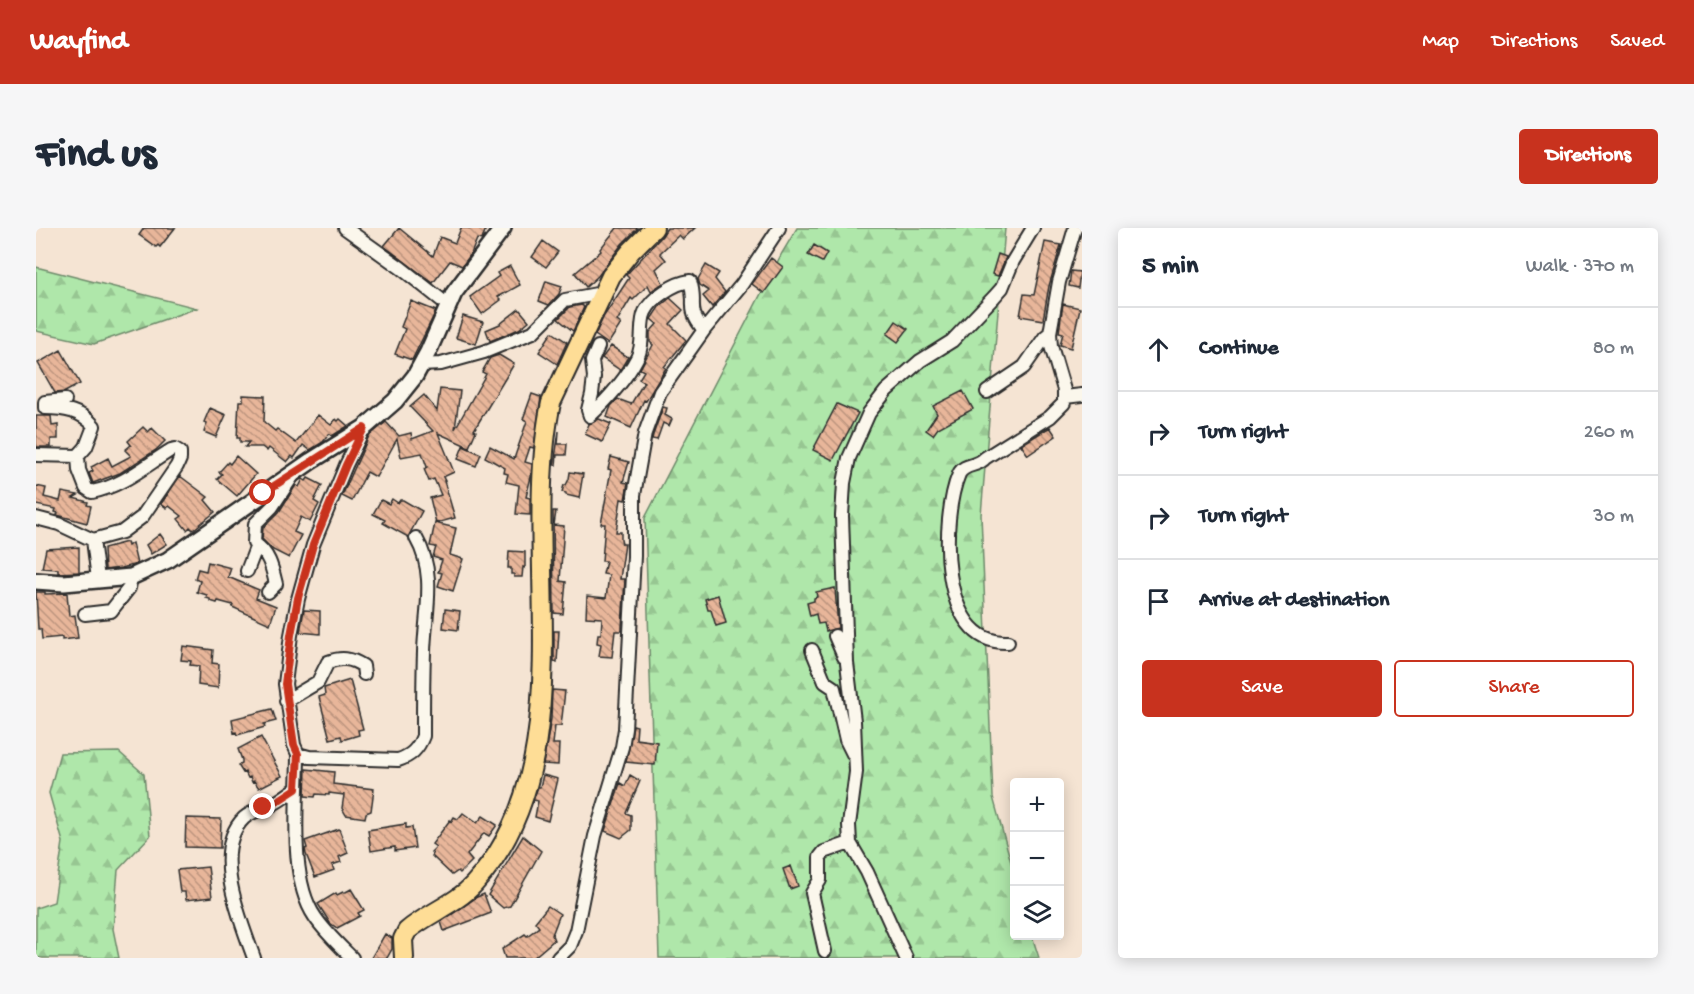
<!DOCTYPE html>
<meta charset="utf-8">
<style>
:root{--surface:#fff;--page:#f6f6f7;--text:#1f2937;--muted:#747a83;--line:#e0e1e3;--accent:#c8321e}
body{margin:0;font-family:"Gochi Hand",sans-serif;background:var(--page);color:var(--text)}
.controls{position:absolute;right:18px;bottom:18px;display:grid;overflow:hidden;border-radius:6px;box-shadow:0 3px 15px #0003}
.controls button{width:54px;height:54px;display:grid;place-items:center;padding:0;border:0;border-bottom:2px solid var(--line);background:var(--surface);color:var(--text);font:30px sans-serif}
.stop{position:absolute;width:18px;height:18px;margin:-14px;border:4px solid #c8321e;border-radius:50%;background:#fff}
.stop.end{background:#c8321e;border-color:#fff;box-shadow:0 2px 6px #0008}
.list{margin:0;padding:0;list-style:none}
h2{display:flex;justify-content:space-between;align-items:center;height:78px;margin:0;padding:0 24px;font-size:26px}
h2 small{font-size:20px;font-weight:400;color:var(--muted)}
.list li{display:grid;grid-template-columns:39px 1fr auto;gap:18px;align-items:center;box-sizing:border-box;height:84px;padding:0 24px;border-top:2px solid var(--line)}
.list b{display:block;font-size:22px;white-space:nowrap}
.list em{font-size:20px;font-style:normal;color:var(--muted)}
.actions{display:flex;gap:12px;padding:18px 24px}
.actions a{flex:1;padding:14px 0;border:2px solid var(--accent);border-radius:6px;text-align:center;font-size:21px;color:var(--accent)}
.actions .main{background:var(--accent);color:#fff}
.icon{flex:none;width:33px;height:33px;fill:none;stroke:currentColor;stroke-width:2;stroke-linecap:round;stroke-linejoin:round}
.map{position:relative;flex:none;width:1046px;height:730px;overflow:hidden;border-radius:6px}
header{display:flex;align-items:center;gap:36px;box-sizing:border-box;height:84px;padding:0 30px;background:var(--accent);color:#fff}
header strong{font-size:28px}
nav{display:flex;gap:33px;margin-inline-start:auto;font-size:21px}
.intro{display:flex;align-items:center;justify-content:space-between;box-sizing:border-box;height:144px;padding:0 36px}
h1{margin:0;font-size:42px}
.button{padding:15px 27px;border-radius:6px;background:var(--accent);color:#fff;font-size:21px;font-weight:700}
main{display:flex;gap:36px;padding:0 36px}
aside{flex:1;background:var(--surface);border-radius:6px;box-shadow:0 3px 15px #0003}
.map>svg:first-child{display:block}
</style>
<header>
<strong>Wayfind</strong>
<nav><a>Map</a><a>Directions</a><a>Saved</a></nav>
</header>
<div class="intro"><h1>Find us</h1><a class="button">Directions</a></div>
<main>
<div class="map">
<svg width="1046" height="730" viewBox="0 0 1046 730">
<defs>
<pattern id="forest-firs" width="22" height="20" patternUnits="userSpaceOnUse" patternTransform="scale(1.5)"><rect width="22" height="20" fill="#afe7aa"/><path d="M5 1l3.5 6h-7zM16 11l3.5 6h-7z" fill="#97c692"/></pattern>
<pattern id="building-back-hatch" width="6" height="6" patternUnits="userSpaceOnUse" patternTransform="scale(1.5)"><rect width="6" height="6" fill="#e8b69a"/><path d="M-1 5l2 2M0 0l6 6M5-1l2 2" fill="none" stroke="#bc947e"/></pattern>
</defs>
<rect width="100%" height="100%" fill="#f5e4d3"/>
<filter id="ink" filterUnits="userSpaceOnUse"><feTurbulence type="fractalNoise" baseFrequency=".0167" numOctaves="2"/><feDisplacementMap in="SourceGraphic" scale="12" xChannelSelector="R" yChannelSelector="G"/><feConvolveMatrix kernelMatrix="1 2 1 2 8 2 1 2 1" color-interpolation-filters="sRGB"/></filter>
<g filter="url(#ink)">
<!-- forest -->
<path fill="url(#forest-firs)" stroke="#6d896a" stroke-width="1.5" d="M761,0H969L945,287L957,569L978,645V708H996L1003,730H623L609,290L746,25Z
M0,39L161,80L58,116L0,103Z
M83,524L108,546L114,608L82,642L77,701L83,730H0V680L18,674L27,614L13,565L24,525Z"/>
<!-- building -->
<path fill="url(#building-back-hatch)" stroke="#2b2b2b" stroke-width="1.5" d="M108,0H139L124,19L122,17L120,19L103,7Z
M363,0L397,28L404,9L419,15L425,0H450L446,12L441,11L435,26L426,38L414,33L397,55L348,18Z
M581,0H602L586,16L562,48L550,59L539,45L565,23L564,21Z
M631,0H659L647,11L643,7L624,25L630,32L620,41L627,55L615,63L612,57L597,72L595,70L581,93L585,96L572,116L559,107L568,88L593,50L590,47L626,8Z
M507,13L522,24L510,39L496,29Z
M1009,14L1025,17L1013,58L1007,92L984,88L988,66L998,67Z
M778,17L791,25L786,34L772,27Z
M962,26L970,29L962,48L956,46Z
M735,30L747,39L728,65L716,56Z
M670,37L683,45L679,51L689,64L676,79L667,68L673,63L664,57L662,51Z
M474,38L484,57L462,69L465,72L446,86L434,69L463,48L461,45Z
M1035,43L1044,44L1042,60L1033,58Z
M510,53L526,58L523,66L513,77L503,73Z
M634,70L647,82L634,96L650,112L628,139L630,140L610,173L608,172L595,200L571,189L575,178L582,171L595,176L608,154L603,151L608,143L604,141L617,117L614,114V104L621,96L615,91L623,79Z
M375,73L400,83L376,132L359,126L369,101L365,99Z
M1027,76L1044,80L1035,120L1024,117L1027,105L1023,104Z
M546,77L548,79L537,103L522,91L534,79Z
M483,81L493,93L483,101L454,113L450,102L464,96Z
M427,88L447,94L440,116L420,110Z
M860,93L872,101L862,114L851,106Z
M516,104L531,114L521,136L503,124Z
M575,118L592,129L584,142L566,130Z
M25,122L44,156L29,164L19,165L2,135Z
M463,127L478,136L438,202L440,203L433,219L402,205L418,244L407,249L409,253H408L419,290L400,295L394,270L405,267L398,251L393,253L388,241L391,239L386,225L365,229L361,211L340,249L331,244L316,273L306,268L333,208L350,194L363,208L375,205L376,211L397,203L374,179L388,167L401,183L404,161L424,163L419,201L450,146L446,144L454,130Z
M927,163L937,181L902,200L897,207L890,202L901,186L897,178Z
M496,166L505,169L498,220L494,219L489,234L496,236L495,249L490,269L494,270V287L480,286L483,257L470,254L472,246L468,245L469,240L449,229L454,218L478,231L491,193L487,191Z
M207,167L229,168L228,194L239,203L241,201L260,215L282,187L295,197L300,191L302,193L304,191L312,198L296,208L293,206L287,214L274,222L267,217L258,230L256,228L251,234L233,220L231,223L226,219H209L213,214H204V210H201L203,173H207Z
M801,176L822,185L797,232L777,222Z
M627,179L631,180L629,187L636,191L633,198L627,195L621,212L616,211L617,207Z
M174,180L190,187L180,209L168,204L171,195L168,194Z
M0,188H15L16,198L22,197V211H15V219H0Z
M563,191L575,196L566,214L549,206L553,196Z
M107,199L112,204L116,200L129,213L120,222L84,245L57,255L53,245L57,243L55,239L72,230L76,238L95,228L89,222L95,217L92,213Z
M1014,199L1020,208L992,227L985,217Z
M523,203L522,216H531L530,227H521L520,237H518Z
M427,218L445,226L440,238L422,231Z
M200,228L220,246L201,268L181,251L186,246L183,244L192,234L194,236Z
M575,229L593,234L587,254L592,255L589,272L585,271L580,304H585V312L586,316H589L584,351H589L586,399V403H579L576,429L563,428L565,416L561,415L562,406H565L566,390L550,389L551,368L570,370L573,347L567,346L570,333H566L569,296H565L575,242L572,241Z
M534,244L547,246L543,270L530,267V265L526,264L528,257H530L533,251Z
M144,248L172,269L169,272L179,284L157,302L154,299L151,302L142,291L146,288L133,278L131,280L125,276Z
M272,250L286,257L278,273L283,276L274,294L265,289L258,304L265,307L253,330L237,322L226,311L227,300L243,284L260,257L263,259L267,251L270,253Z
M0,258L10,260L8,269L24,273L26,264L42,267L37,270L52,274L51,277L55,278L51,295L21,287L22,285L19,284L20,281L0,277Z
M356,271L362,275L364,272H367L386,283L372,309L347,295L349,292L337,286L345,272L353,276Z
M517,283H520L518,297L528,298L524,353L530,354L527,386L518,385Z
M399,295L420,300L414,327L427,331L417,363L402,358L406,345L402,344L406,332L397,329L400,319L394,318Z
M124,306L131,316L115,326L110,317Z
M91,314L92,318L96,315L101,336L85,340L69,342L68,320Z
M43,319V344L22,345V341L6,340L10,321Z
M473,323L489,324V340L487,339L486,349H478V346H475V340H472Z
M172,334L195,340L192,349L223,362L220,370L240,378L234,396L196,379L197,377L182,373L181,375L174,373V371L170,370L171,367L161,364L164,353L159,351L162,341L170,343Z
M799,360L802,400L790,403L788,395L782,396L780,386L774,388L771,375L778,373V370L781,369L780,364Z
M0,364H9V366L31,365L33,388L39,387L42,410L26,412V409L6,411L5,401H2Z
M682,367L690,395L680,398L675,382H672L669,371Z
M409,381L424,383L422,402L407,400Z
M268,382L284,383V406L264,404Z
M518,403H523L521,434L518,433Z
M147,418L177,422L176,435L183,436L182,460L162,457L163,438L154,437L155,433L145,432Z
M314,452L327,501L322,502L323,507L306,512L305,508L294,511L283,469L289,467L288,460Z
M516,462L529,463L525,498H519L517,516H523L522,537L507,536L515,491Z
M236,481L240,493L228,496L229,499L201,507L200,504L198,505L196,491Z
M597,497L601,498L600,511L621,514L619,537L590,534Z
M225,509L246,548L223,560L218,553L216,554L214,549L212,550L209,544L207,545L202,537L206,535V532L202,521Z
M270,541L298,544L297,556L338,561L335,583L330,585L329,590L310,587L306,580L308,567L293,565V567L280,566L279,569L269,568Z
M507,547L522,551L512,593L499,589L502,573L497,572L502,559H504Z
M594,547L604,553L590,585L595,587V602L585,610L569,603L584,555L589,558Z
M427,585L441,595L447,588L461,597L453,608L448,605L431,627L436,633L424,645L422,643L416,647L396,628L397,626L395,624L400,619L396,616L414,592L415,594L418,589L422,591Z
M150,590L185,591L184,620L149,619Z
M370,596V600L376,599L379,620L359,623V619L335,623L332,602Z
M303,601L312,625L303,629L305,634L296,637L298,642L279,649L270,626L269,621L271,620L269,613Z
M487,608L505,623L474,678L467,680L452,667Z
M755,638L762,658L754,661L747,641Z
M172,639L176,669L150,672L149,664H144L141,642Z
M315,661L328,682L322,685L324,688L301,700L294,695L282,676L300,665L301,667L307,664L308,665Z
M448,666L455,685L408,703L405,694L441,669Z
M512,678L524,686L516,707L518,712L497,730H469L466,721L489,706L491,708L503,699L499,694Z
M349,706L356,710V721L351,730H335Z"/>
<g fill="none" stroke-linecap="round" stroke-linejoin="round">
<defs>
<path id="minor" d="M309,0L365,40L413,78
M562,119L556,133L558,149L556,166L552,182L554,188C571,172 590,151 601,130C609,116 603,96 609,84C616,69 639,55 654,53C662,76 649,80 668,102
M385,137L405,136L448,124L497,104L529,72L566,65
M951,164L988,139L1009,109L1014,105
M1029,169L1046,167
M29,172L9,174V180C28,180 46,183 58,198L50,219L42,228
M0,227L42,228L43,242L50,260L56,264C87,258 109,238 135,222L139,221L144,224V231L141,238L106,289L86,304L57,312
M0,290L23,296L57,312L62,351
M211,343L221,317
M232,364L240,356C236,339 233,325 218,315L219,296L236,279L258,246
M49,386L75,383L93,360L95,349
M799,408L808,429
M972,414C901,417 905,289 923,246C928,235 942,239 949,230L1014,189L1028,175V162L1015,118L1014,105L1023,54L1039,0
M776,422L789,454L798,460L810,512L818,528
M250,473L282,454L292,434C305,429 315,430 327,438L328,446
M262,526L273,529L362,532C375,528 382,521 387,508C387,480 387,452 388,424C389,385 401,346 380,310
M789,723L776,665L784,652V629L788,624L814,615
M218,730C205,693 174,623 208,590C216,583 227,581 237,576C245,572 252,566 260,561
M316,730C304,718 289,704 279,689C252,650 262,572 262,526L258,517L249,456L255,407L262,371L277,317L310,237L328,200
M522,730L534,718L540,703L559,608L586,519L589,501L598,328V267L609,205L624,164L668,102L706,56L743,0
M870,730L831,644L814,615L813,597L820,544L818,493L811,435L806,288L808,255L813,230L833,185L850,163L884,133L916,113L958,69L966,60L977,33L997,0"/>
<path id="tertiary" d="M0,353L28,355L95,349L132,332L275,233L328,200L359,173L379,148L392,124L418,65L467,0"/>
<path id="primary" d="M368,730L367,711L371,703C392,685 420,676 438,656C551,533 483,325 515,175L575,48L595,23L618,0"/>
</defs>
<!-- minor casing -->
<use href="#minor" stroke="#2b2b2b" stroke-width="16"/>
<!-- tertiary casing -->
<use href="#tertiary" stroke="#2b2b2b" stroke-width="20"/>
<!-- primary casing -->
<use href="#primary" stroke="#2b2b2b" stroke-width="22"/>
<!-- minor -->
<use href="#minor" stroke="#fbf7ec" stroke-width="12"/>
<!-- tertiary -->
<use href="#tertiary" stroke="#fbf7ec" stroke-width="15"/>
<!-- primary -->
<use href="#primary" stroke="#fedd96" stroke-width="18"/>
</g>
</g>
<g fill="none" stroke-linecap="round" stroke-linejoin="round" filter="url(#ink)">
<!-- route -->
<path stroke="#c8321e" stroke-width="8" d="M227,579L237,576L260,561L262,526L258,517L249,456L255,407L262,370L277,317L310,237L328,200L227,265"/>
</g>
</svg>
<div class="controls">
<button>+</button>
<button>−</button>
<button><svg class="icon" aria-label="layers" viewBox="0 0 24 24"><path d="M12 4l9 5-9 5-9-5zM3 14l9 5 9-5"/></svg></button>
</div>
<div class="stop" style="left:227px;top:265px"></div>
<div class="stop end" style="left:227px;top:579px"></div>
</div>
<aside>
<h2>5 min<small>Walk · 370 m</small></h2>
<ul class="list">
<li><svg class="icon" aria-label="ahead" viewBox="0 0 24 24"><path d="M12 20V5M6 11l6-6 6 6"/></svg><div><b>Continue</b></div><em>80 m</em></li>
<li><svg class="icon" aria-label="right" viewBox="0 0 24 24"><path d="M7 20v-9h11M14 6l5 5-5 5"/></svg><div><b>Turn right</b></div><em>260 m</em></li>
<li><svg class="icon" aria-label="right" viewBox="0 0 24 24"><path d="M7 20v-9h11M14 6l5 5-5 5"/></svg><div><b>Turn right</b></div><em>30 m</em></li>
<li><svg class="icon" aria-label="arrive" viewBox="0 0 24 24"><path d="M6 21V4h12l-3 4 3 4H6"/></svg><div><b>Arrive at destination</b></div></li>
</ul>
<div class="actions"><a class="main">Save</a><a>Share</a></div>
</aside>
</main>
